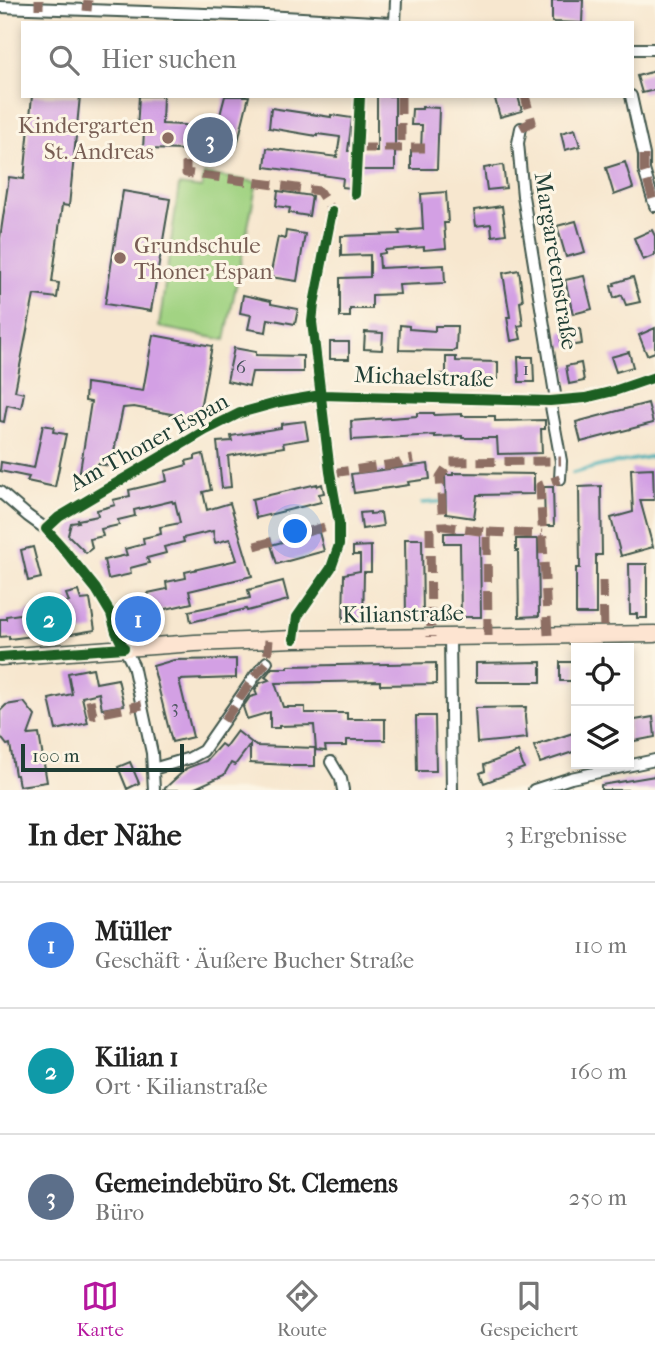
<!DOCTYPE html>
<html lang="de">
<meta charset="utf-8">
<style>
:root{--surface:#fff;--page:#f6f6f6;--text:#222;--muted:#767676;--line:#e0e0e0;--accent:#b5179e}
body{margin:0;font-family:"IM FELL French Canon",serif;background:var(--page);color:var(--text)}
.controls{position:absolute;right:21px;bottom:21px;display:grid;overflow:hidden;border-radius:0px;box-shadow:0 4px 10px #0003}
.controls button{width:63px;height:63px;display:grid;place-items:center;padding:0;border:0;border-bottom:2px solid var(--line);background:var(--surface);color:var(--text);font:35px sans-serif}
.scale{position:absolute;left:21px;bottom:18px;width:163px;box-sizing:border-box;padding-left:7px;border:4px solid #1f3d34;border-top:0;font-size:19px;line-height:24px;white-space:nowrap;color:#1f3d34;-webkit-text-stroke:5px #fcf5e5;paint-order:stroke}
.you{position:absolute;left:296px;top:532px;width:24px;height:24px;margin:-18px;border:5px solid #fff;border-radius:50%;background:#1a73e8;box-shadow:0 0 0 10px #1a73e833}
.badge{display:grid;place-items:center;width:46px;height:46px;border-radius:50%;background:var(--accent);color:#fff;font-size:23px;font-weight:700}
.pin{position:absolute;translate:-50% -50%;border:4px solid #fff;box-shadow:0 2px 7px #0006}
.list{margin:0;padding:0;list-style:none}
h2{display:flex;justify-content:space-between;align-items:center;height:91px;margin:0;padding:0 28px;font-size:30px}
h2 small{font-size:23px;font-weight:400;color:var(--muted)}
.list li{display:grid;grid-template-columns:46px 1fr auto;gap:21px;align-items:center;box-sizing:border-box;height:126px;padding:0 28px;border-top:2px solid var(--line)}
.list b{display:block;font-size:26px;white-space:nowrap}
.list p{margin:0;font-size:23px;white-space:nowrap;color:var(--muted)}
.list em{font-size:23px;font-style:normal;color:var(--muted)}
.icon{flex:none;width:38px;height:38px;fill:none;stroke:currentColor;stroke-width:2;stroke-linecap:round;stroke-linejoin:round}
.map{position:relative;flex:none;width:655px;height:790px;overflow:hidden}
.search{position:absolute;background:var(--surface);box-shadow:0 4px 10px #0003;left:21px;right:21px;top:21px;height:77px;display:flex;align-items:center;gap:18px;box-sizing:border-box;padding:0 24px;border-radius:0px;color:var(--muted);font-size:26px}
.sheet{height:469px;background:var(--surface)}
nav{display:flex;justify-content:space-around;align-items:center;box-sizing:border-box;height:98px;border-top:2px solid var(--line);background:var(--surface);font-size:19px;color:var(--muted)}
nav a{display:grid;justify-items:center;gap:4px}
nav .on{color:var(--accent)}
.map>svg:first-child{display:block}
</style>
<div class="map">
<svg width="655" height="790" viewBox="0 0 655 790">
<rect width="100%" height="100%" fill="#fcf5e5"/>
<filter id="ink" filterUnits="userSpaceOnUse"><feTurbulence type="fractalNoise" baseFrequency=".0143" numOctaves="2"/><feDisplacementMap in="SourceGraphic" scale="14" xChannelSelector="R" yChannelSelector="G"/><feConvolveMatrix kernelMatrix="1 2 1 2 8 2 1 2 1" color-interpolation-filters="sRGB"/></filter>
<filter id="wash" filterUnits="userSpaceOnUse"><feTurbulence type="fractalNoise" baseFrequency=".00686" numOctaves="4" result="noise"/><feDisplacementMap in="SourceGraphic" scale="28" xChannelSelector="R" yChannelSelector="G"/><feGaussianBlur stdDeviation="1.57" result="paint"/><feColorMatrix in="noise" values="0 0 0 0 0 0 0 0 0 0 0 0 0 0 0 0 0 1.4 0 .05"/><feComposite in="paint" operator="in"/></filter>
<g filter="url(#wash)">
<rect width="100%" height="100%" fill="#f7e7cf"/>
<!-- green -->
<path fill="#a2d383" stroke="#60885c" stroke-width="2" d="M204,174L257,182L225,340L159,327L179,185L202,188Z"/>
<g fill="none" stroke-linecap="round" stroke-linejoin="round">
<!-- stream -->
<path stroke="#3daeb6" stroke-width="3.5" d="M573,473L604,465L655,456
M422,503L450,501"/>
</g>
<g id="blocks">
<!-- building -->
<path fill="#d3a0e4" d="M552,0H583L582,23L552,22Z
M655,71V90L642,93L637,76Z
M32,96H80L69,206L62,205L52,282L59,283L57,298L34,295L15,391L24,393L21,408L7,405L4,422L0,421V238L9,177L24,179Z
M139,96H163L162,124L184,125L215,134L225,96H249L237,145L230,142L225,159L190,150L143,149L144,131H137Z
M377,96H395V170H352L351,188L342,187L343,178L265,167L267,148L337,157L340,137L317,134V136L269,128L271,108L331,117V115L352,118L348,151H377Z
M506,96H518L522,111L500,117L495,99Z
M422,107L439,108L437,169H411V151H421L422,125H411L412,109H422Z
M575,129L580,146L565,150L561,133Z
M625,162L633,188L614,195L606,168Z
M503,165L506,188L487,190L484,168Z
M123,191L170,199L151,311L105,304Z
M278,191L312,196L309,216L289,213L290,208L276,206Z
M446,192L448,223H444L446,248L424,250V247L385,250V253L379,254L380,268L444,265L445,283L399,285L400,294L372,295V309H350V317H340V278L370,277V255L341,256V236L400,234L399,231L423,229L421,194Z
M502,206L506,234L492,236L491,224L476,226L474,210Z
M576,221L585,252L566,257L557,226Z
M652,230L655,236V255L643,260L634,238Z
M286,231L305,234L297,281L270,277L278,237L285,239Z
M519,270L523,301L520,302L523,325L518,326L521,339L511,341L507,317H510L503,273Z
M584,276L592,309L573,314L565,280Z
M633,277L640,302L626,305L622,295L614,298L611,286L615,285L614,283Z
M243,295L271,301V304L298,309L295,324L268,319L266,332L248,329L251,315L240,313Z
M400,325L409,326V329L435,331V326H457L456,350L453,351L399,350Z
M655,328V352L647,355L639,335Z
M580,329L582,344L562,347L560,332Z
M365,332L383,333L382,350L364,349Z
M153,335L212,346L198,419L134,407L123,408L111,466L98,464L97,477H79L91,402L85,401L86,383L143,391Z
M330,342H349V359H330Z
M234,348L256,352V355L303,356V372H252L249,386L227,381Z
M629,352L633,367L616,372L611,357Z
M446,357H456V361L498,362V379H452V385L440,384V374H446Z
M518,357H533L534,382H519Z
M581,363L584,381L569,384L566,366Z
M648,403L653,423L581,442L576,422Z
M417,413H434V415L462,414V416H495V421L545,420V429H541L542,453L498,454L497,438H462V436L435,437V435L352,440L351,421L417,416Z
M305,421L308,439L283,443L284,447L228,456L231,487L222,488L217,442L232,441L231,436L281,428V424Z
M43,425L54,427L53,432L66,434L55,487L27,481L29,477L0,471L1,462L34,468Z
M203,454L211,490L203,492L207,510L230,503L252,576L189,591L192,603L153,612L154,619L135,623L130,604L150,599L148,593L167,589L166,582L186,578L185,572L237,560L230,539L215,543L213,531L183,538L184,542L164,547L166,553L147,558L149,563L130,568L131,574L108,579L104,560L127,555L125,549L144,544L143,538L161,534L160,527L180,523L175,502L173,503L172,501L134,510L135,516L118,520L119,525L101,529L103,536L90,539L92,548L86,553L68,535L71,523L79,522L78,520L98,516L97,510L115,505L113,500L130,496L129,490L167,481L165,471L187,465L186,461L195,459V456Z
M428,464L430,479L408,482L409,485L354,493L351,474Z
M653,468L654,500H640L653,547L621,556L611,518L633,512L631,469Z
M453,473L534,474V494L477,495L474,518L446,514L445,475H453Z
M317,484V486L322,484L324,493L319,494L321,502L256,518L252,499Z
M601,486L602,555H596V614H576V568H580L579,487Z
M544,487H553L554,526H545Z
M370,512V514L381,513L383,526L362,529L360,513Z
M319,532L324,551L277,564L271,545Z
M444,533H480L481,617H461L460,543H444Z
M405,539H422L423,618H406Z
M516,539H538L539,616L519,617L518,551H516Z
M371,546V572H364L363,623H343L344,574L360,571V555H353V547Z
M33,547L41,578L28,581L21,550Z
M629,564H647V618H637V614H630Z
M283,581L288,600L247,611L246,609L191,622L189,611L250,598L248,590Z
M78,591L81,600L90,599L95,630L65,635L63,626L40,630L41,635L9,639V636L0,637V619H6V616L27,613L26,611L60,606V603L69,602L66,594Z
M236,659V678L179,680L193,737L172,742L153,666L174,660Z
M541,662V682H476V663Z
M560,662H576V681H560Z
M436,663V684L380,685V681L275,683L283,707H305V713H347V719H385V740H347V746H325L326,751L316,750L314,725L279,726V728H270V712L247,719L243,707L250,697L257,695L255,690L260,683L269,680L265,677L272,668H288V666Z
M93,668L96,683L118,679L124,705L102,709L99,693L82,697L88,723L56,730L49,699L72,694L68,673Z
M24,702L35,716L28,735L39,734L47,782L19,786L17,775H15L10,744L7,745L0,736V711L6,705Z
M526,707L525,717L527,738L477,743L475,708Z
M416,716H435L436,771H417Z
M653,717L655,737L629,742V721Z
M237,731L256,746L315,748V766H289V765L250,763V745L235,765L231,763L224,775L191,790H163L187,768L206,761L221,744L225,747Z
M576,732V751L540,763L534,746Z
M518,752L524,768L484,783L480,773L485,771L484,765Z
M130,762L139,783L127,789L118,767Z
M655,776V790H601V785Z"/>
</g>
</g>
<g filter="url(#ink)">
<use href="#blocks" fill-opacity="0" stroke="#3f564b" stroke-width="2"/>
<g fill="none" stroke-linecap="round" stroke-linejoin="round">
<defs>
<path id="minor" d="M0,7L266,16L392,23
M395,23L396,0
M632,49H655
M631,96L644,155V170L655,206
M521,128L518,143L523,196L556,400
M550,401L561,461L560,479
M0,492L28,516L46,529L62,547L96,589L111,614L116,632L133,665L152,753L154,790
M46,529L59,517L206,430L240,413L280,402L321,395L550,401L585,398L614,391L655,377
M450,636L452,790
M294,639L297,617L331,568L339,545V523L330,472L312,322L314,304L332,211
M331,762L341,779L343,790
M153,769L190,758L203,751L255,676L267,662
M534,790L571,778L655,760"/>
<path id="secondary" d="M0,657L195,643L294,639L655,634"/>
</defs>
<!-- minor casing -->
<use href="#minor" stroke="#3f564b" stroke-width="14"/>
<!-- secondary casing -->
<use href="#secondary" stroke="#3f564b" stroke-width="19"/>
<!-- minor -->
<use href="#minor" stroke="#fff" stroke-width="10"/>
<!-- secondary -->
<use href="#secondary" stroke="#fde4d1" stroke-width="16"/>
<!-- quiet -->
<path stroke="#8d6e63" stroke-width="9" stroke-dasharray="18 9" stroke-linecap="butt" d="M39,9V0
M87,11L88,0
M363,23V21
M401,96V148
M521,128L532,122L525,96
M357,148H425
M644,155V170L655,206
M186,162V173L319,191L332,211
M330,472H339L400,463L403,461L413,459
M430,528L431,637
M487,532L542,534
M255,546L339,523
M603,581L604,635
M548,635L540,486L560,479
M488,636L487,532L443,526L440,477L450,462L561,461
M90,700L93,715L142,705
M224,721L255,676L267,662L269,640"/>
<defs>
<path id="cycleway" d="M355,194L360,96
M294,639L297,617L331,568L339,545V523L330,472L312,322L314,304L332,211
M0,657L124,648L116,632L111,614L96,589L62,547L46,529L59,517L206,430L240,413L280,402L321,395L550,401L585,398L614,391L655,377"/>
</defs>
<!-- cycleway casing -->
<use href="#cycleway" stroke="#fcf5e5" stroke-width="15"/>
<!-- cycleway -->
<use href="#cycleway" stroke="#1b5e20" stroke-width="10"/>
</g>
</g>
<!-- markers -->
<g fill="#8d6e63" stroke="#fcf5e5" stroke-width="2.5">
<circle cx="168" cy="138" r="7"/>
<circle cx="120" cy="258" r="7"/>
</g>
<g text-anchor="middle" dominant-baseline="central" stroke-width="6" stroke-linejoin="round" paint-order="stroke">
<!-- number labels -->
<g font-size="19" fill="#4c5660">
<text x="241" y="367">6</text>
<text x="526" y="369">1</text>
<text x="175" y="707">3</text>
</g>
<!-- education labels -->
<g font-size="23" fill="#785e54" stroke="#fcf5e5" text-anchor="end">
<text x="154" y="125">Kindergarten<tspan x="154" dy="26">St. Andreas</tspan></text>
<text x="134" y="245" text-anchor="start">Grundschule<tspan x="134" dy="26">Thoner Espan</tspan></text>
</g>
<!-- street labels -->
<g font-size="23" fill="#1f3d34" stroke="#fcf5e5">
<text transform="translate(556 261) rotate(81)">Margaretenstraße</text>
<text transform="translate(424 377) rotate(2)">Michaelstraße</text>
<text transform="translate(149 442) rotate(-29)">Am Thoner Espan</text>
<text transform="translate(403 614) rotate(-1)">Kilianstraße</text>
</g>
</g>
</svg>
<div class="controls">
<button><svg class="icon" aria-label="locate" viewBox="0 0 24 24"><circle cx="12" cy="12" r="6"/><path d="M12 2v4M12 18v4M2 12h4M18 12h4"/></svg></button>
<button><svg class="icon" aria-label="layers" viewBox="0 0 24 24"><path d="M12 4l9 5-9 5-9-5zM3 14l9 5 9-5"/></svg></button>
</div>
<div class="scale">100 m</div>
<div class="you"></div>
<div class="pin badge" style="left:138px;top:619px;background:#3f7fe0">1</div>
<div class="pin badge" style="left:49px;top:619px;background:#0f9aa8">2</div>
<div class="pin badge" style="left:210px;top:140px;background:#5c6f8a">3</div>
<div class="search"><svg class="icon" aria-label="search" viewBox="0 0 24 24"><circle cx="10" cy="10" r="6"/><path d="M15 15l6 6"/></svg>Hier suchen</div>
</div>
<section class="sheet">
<h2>In der Nähe<small>3 Ergebnisse</small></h2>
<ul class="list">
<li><span class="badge" style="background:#3f7fe0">1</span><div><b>Müller</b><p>Geschäft · Äußere Bucher Straße</p></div><em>110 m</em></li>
<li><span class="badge" style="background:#0f9aa8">2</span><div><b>Kilian 1</b><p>Ort · Kilianstraße</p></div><em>160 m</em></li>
<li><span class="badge" style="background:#5c6f8a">3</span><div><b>Gemeindebüro St. Clemens</b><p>Büro</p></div><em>250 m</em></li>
</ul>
</section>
<nav>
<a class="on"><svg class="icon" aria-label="map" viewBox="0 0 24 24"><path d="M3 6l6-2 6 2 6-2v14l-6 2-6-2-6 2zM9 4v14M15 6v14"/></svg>Karte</a>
<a><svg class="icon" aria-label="directions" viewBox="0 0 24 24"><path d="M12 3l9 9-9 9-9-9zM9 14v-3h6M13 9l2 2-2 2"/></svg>Route</a>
<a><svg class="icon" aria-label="saved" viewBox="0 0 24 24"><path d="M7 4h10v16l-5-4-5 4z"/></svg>Gespeichert</a>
</nav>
